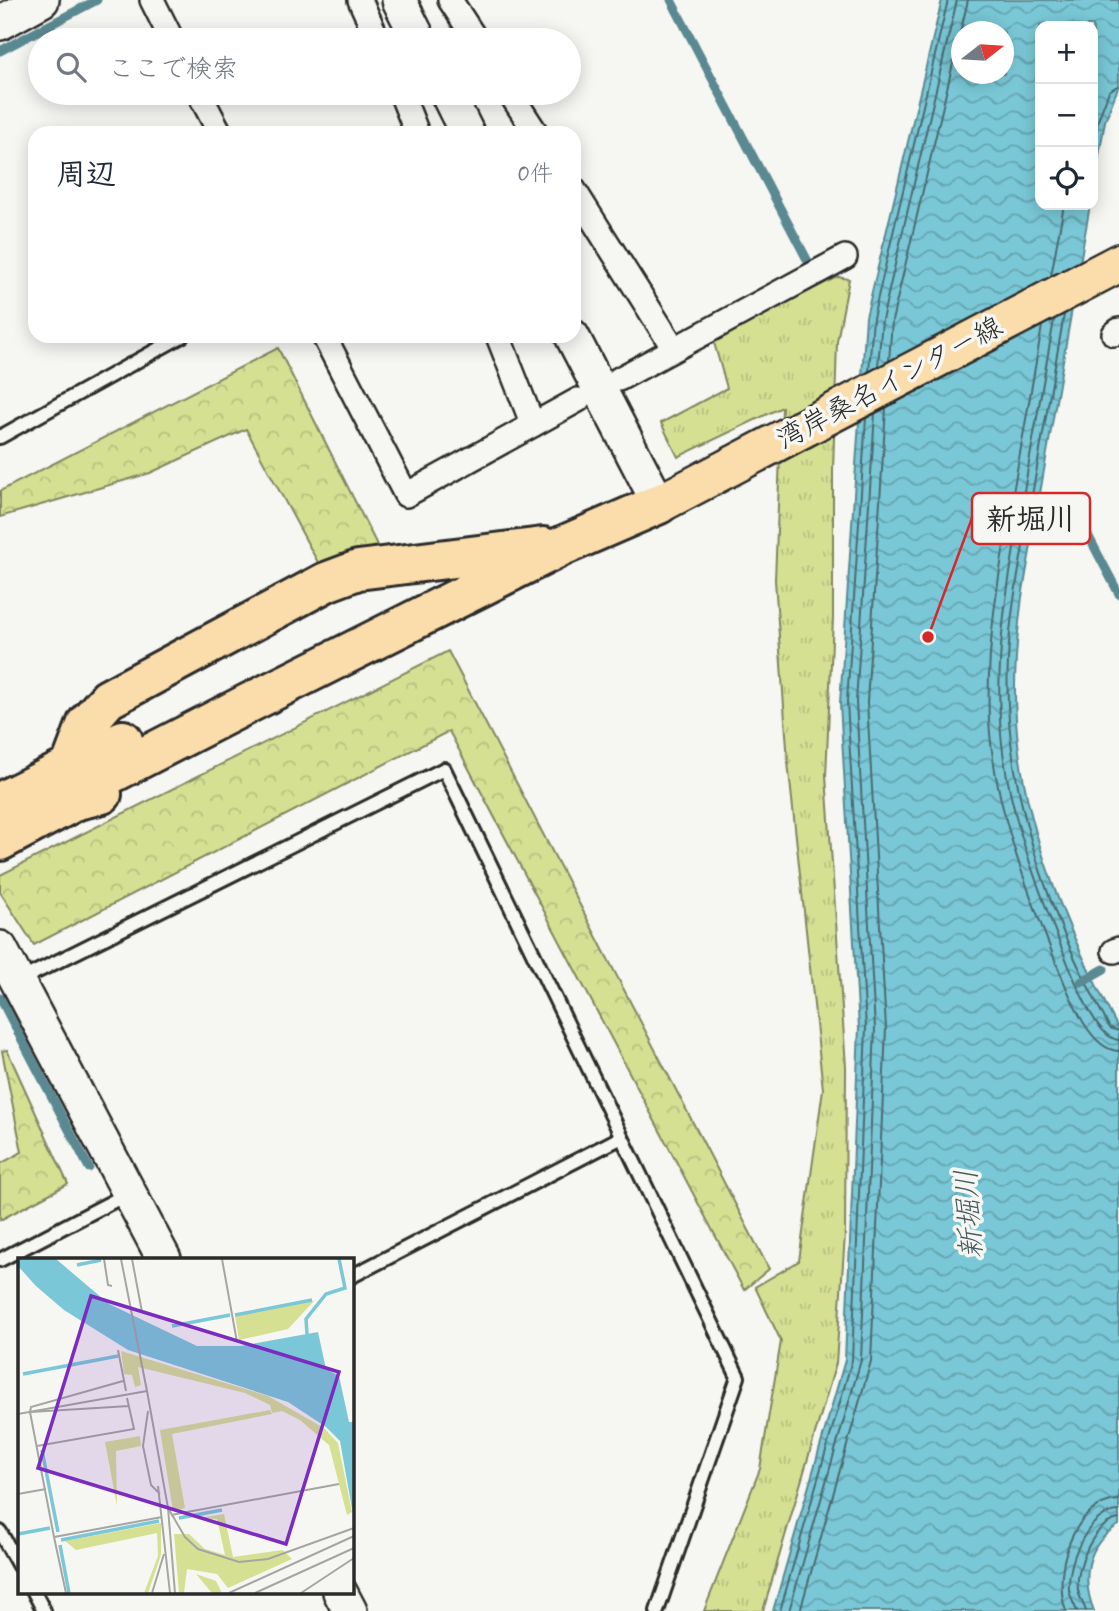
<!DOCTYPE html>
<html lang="ja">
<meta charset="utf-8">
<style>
:root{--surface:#fff;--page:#f6f6f7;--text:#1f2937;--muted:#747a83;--line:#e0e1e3}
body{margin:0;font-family:Mynerve,"Klee One",sans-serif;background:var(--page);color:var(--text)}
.controls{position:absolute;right:21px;top:21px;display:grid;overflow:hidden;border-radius:14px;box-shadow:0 4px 18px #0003}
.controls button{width:63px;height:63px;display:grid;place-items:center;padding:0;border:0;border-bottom:2px solid var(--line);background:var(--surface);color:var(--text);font:35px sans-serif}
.compass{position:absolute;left:951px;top:21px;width:63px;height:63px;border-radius:50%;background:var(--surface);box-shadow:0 4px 18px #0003;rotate:73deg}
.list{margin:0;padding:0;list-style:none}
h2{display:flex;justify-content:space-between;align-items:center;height:91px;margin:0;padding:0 28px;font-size:30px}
h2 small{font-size:23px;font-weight:400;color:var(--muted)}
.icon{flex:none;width:38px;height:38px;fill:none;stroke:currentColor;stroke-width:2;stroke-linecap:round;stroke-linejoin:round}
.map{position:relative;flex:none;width:1119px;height:1611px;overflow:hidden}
.search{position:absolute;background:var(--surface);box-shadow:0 4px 18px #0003;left:28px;top:28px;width:553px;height:77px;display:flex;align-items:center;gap:18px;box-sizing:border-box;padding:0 24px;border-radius:38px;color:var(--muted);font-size:26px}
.panel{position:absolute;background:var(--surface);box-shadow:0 4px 18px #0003;left:28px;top:126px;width:553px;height:217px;border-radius:21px}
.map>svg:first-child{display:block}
</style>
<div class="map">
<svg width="1119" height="1611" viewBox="0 0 1119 1611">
<defs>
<pattern id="grass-tufts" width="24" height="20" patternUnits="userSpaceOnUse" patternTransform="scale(1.75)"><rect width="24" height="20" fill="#d5e093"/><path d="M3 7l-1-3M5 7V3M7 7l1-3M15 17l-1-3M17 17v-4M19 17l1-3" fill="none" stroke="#b7c07f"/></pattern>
<pattern id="forest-crowns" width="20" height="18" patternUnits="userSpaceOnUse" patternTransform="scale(1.75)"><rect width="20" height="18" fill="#d5e093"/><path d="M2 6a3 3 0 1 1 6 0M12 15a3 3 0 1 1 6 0" fill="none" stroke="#b7c07f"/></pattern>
<pattern id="water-waves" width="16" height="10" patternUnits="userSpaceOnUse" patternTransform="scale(1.75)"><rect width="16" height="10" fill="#7ac8d7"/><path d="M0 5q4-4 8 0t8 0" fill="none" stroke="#64a3af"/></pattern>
</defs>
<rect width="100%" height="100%" fill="#f6f6f2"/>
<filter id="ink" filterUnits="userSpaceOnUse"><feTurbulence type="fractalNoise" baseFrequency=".0143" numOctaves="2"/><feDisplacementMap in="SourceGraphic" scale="14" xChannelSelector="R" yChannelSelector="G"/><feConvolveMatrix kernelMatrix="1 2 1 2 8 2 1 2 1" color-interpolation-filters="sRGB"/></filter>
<g filter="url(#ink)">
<!-- grass -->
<path fill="url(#grass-tufts)" stroke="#80865f" stroke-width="2" d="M837,277L849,279L837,341L833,470V618L826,776L846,1067L845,1235L836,1363L763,1611H704L760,1469L781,1341L755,1287L799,1261L823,1089L788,762L775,580L782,407L678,457L661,423L727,388L713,339Z"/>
<!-- forest -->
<path fill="url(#forest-crowns)" stroke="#80865f" stroke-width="2" d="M278,348L377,545L322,570L246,429L150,473L0,517V491Z
M448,651L769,1269L744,1290L449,731L34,945L0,892V875Z
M7,1050L68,1184L0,1220V1164L22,1152L2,1051Z"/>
<!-- water -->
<path fill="url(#water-waves)" stroke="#5a8992" stroke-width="2" fill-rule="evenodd" d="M942,0H1119V85L1105,121L1093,190V26H1040V205H1090L1022,597C1017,637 1013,677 1016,719C1022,827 1069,935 1119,1030V1525C1086,1544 1081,1579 1094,1611H773L845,1360L859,1028L840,703L866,317ZM962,32H1004V74H962Z"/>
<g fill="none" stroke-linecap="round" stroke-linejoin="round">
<!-- shore -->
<path stroke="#4b6a70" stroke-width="2" d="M1093,150L1098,120L1109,91L1119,85
M1051,276L1064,205
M1064,315C1052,382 1040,450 1028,518C1020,565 1010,612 1008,660C1002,787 1049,918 1110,1028L1119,1031
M1054,320C1043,384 1032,449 1020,514C1008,582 996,649 1000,719C1004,804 1037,886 1068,964C1076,983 1097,1039 1119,1040
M1042,326C1032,387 1021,448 1010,509C998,579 986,648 989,720C994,807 1027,890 1059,970C1069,994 1089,1050 1119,1051
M889,361L892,321L968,0
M878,366L882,320L957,0
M869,371L873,318L948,0
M780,1611L852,1360L866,1028L847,702L866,418
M789,1611L861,1360L875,1028L856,702L875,413
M800,1611L871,1361L886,1028L867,702L886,408
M1066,1611C1052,1574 1072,1502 1119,1500
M1077,1611C1074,1604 1070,1597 1069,1590C1067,1562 1088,1512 1119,1511
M1086,1611C1084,1605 1079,1597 1078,1590C1075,1567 1094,1522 1119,1519"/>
<!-- stream -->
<path stroke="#5a8992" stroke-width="9" d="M671,0L812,269
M0,51L97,0
M1089,537L1119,594
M1081,982L1104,969
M0,998L89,1168"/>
<defs>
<path id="lane" d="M0,437L182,336
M18,981L444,769L738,1377L657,1611
M0,1260L129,1193
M352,1276L622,1137
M0,1532L19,1566
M34,1592L44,1611"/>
<path id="street" d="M152,0L172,40
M360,0L378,40
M450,0L476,40
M199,93L220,133
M401,93L417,133
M510,93L536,133
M574,190L673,347
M1114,334L1119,330
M324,336L406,495L578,400
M498,336L533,425
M619,379L845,257
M1114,951L1119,949"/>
<path id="secondary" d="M399,0L419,40
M0,23L42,0
M447,93L467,133
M572,336L659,504
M0,948L164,1259
M340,1592L350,1611"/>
<path id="primary" d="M659,504L1119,263"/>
<path id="highway" d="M70,768L87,723L108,699L326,582L358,570L543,547
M77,800L99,780L249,703L562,546L659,504
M0,802L123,740
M0,841L77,800L102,794"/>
</defs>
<!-- lane casing -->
<use href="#lane" stroke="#2b2b2b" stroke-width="18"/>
<!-- street casing -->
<use href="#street" stroke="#2b2b2b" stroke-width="28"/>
<!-- secondary casing -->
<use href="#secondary" stroke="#2b2b2b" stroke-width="38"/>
<!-- primary casing -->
<use href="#primary" stroke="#2b2b2b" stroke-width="42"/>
<!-- highway casing -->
<use href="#highway" stroke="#2b2b2b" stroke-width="44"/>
<!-- lane -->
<use href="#lane" stroke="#f6f6f2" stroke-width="12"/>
<!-- street -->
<use href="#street" stroke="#f6f6f2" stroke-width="23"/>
<!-- secondary -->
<use href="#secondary" stroke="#f6f6f2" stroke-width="33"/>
<!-- primary -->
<use href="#primary" stroke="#fbddab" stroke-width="37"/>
<!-- highway -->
<use href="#highway" stroke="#fbddab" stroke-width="38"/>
</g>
</g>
<g text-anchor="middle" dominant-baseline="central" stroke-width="7" stroke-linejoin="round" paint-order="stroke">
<!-- street labels -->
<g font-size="28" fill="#2b2b2b" stroke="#f6f6f2">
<text transform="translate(890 384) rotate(-28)">湾岸桑名インター線</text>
</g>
<!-- water labels -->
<g font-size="30" font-style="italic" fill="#435a5f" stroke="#f6f6f2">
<text transform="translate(970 1214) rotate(-94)">新堀川</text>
</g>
</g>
<!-- overview -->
<g transform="translate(18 1258)">
<rect width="336" height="336" fill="#f6f6f2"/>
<path d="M296,43L270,71L221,82L217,57ZM103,93L250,138L306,170L320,185L334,254L329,257L311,187L282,162L264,153L254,155L252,147L227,135L120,109L123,127L117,129L114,117L106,116Z" fill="#d5e093"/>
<path d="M252,152L254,156L154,176L167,250L155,253L142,172ZM122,178L123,188L98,193L99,248L87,184ZM206,256L215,299L265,292L274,301L210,330L199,316L169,311L166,335H161L156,276H171L187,291L207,297L199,261L182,260ZM143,265V297L130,335H126L140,298L139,275L58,292L47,283ZM178,316L198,323L204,335H194Z" fill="#d5e093"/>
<path d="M0,1H38L91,46L179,88H222L300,74L308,111L321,118L331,164H336V262L322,183L308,169L270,144L110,92L46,52L18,28L0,8Z" fill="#7ac8d7"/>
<path fill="none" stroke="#7ac8d7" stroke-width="3.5" d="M59,7L83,2M217,57L294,42M154,68L212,57M289,76L288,61L308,36L327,30L321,1M5,116L100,98M24,192L40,274M161,260L204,252M0,276L32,270M43,282L141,263M42,287L51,335"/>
<path fill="none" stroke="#a5a5a2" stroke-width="2" d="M86,1L90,27L94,28M103,1L129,133M114,1L124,54M204,1L219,84M100,92L108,133M129,133L150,250L157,335M130,153L125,188L133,227L142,236M12,154L36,279L144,259M12,154L13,149L105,123M13,154L111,148M0,156L129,133M19,188L116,171L109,140M140,228L152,335M0,236L28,231M150,250L167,279L180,291L221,304L250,301L336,270M153,257L321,226M36,279L48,335M134,335L146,296M211,335L336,278M237,335L336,290M283,335L336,300"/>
<path fill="#7b2cbf" fill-opacity="0.15" stroke="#7b2cbf" stroke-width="3.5" d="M73,38L321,114L268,286L20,210Z"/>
<rect width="336" height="336" fill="none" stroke="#2b2b2b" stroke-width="3.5"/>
</g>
<!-- callouts -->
<path fill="none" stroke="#d62828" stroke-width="2.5" d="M928 637L972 518"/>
<circle fill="#d62828" stroke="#f6f6f2" stroke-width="2.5" cx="928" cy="637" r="7"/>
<rect fill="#f6f6f2" stroke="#d62828" stroke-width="2.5" x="972" y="493" width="118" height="51" rx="7"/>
<g font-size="30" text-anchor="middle" font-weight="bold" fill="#2b2b2b">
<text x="1031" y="529">新堀川</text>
</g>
</svg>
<div class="controls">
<button>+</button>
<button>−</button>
<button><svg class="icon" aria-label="locate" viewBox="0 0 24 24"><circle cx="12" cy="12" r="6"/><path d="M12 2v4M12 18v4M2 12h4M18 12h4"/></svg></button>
</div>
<svg class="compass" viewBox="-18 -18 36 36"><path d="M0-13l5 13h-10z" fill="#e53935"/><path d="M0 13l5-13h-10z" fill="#747a83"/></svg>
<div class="search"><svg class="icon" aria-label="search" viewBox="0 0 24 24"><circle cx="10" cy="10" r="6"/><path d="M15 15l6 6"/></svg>ここで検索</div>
<section class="panel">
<h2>周辺<small>0件</small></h2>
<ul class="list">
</ul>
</section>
</div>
